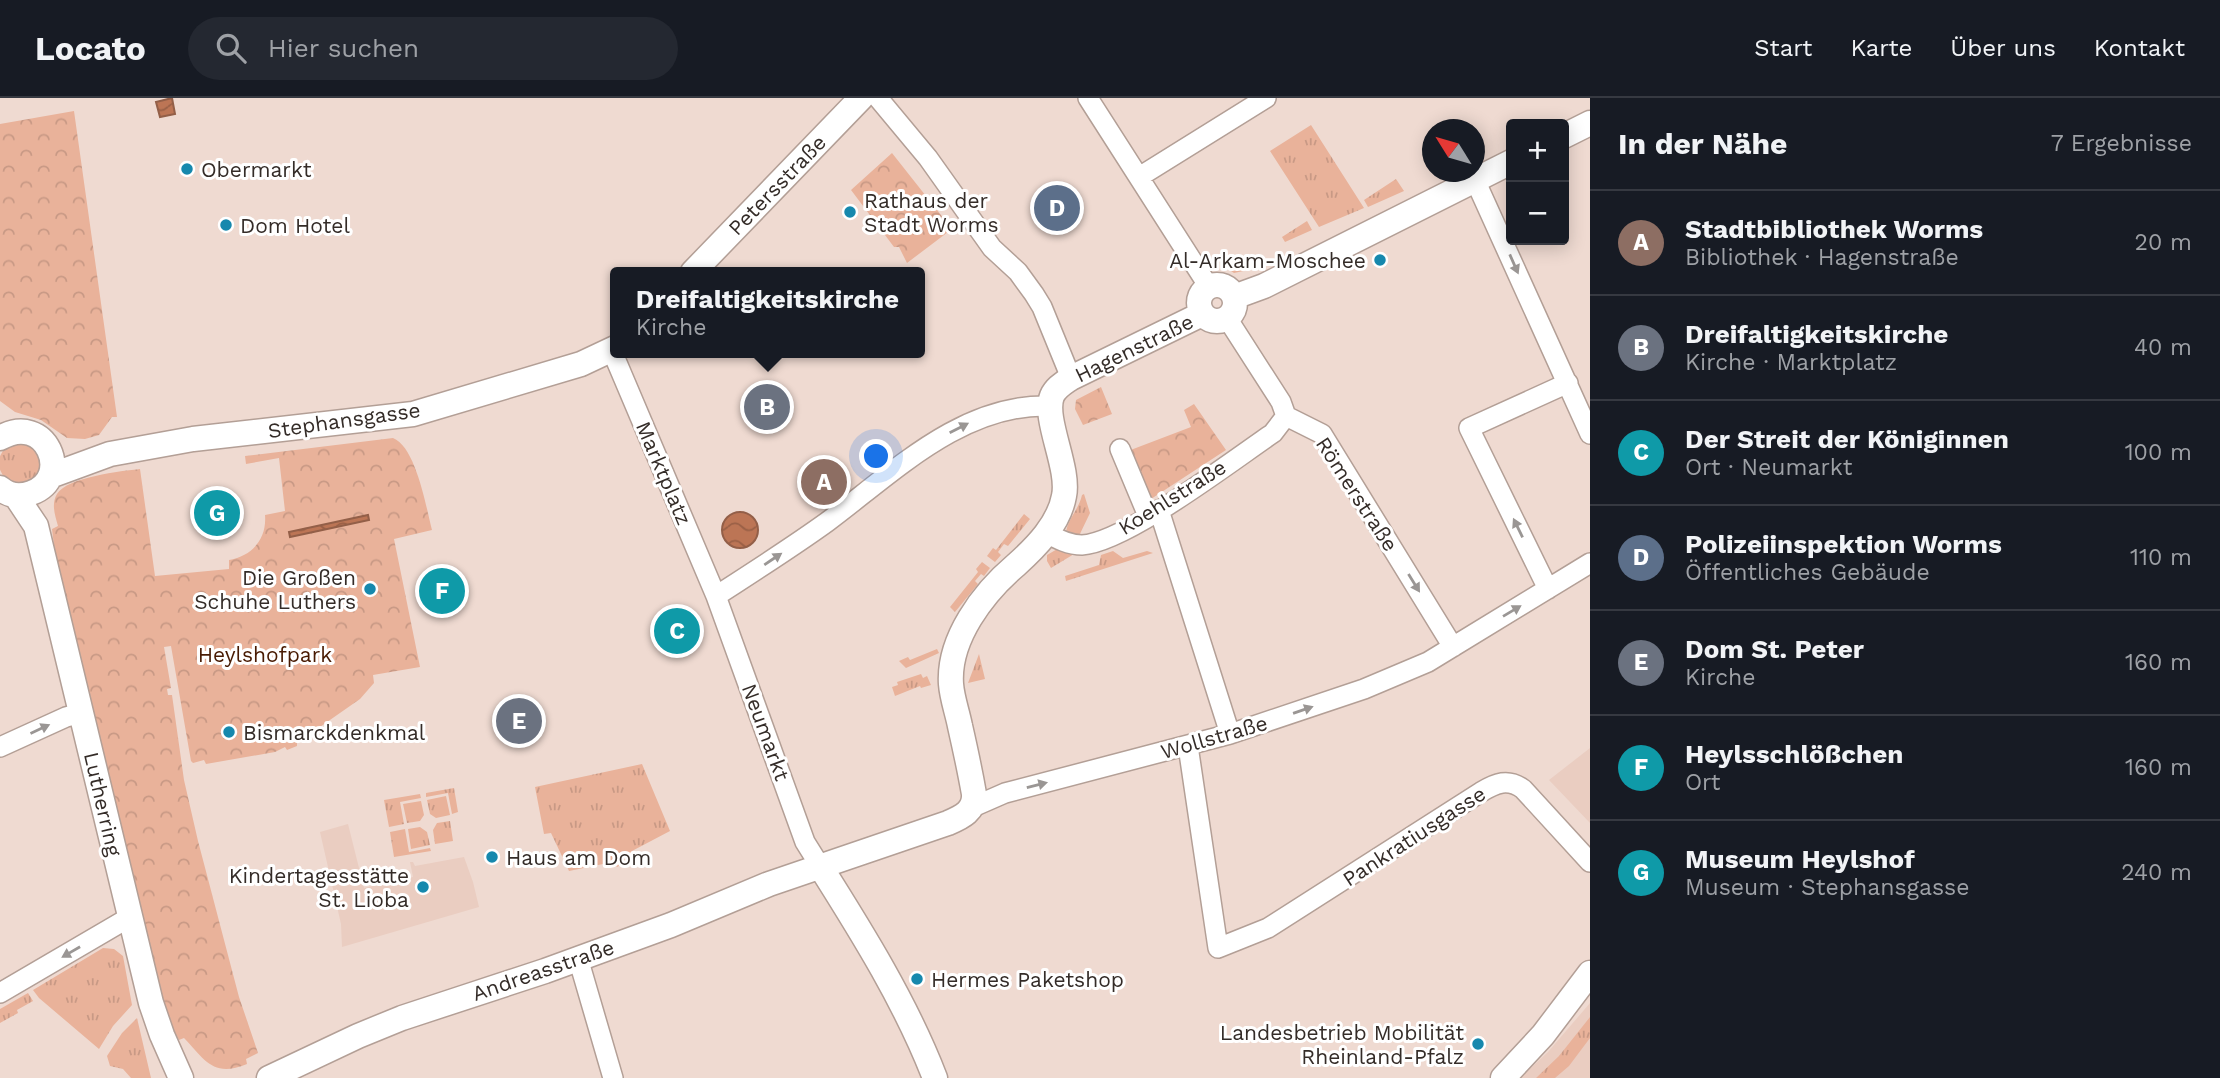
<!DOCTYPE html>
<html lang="de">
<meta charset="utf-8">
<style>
:root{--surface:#171b24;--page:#242831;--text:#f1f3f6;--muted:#9ea1a6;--line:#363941;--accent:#ea580c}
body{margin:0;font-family:"Work Sans",sans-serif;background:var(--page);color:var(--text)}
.controls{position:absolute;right:21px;top:21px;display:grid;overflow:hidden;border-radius:7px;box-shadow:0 4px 18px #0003}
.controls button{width:63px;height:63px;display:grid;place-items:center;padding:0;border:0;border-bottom:2px solid var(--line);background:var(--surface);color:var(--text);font:35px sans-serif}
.compass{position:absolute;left:1422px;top:21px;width:63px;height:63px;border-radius:50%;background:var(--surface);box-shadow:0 4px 18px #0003;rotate:307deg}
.you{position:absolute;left:877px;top:359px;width:24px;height:24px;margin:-18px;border:5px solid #fff;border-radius:50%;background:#1a73e8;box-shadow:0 0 0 10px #1a73e833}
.badge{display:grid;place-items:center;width:46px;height:46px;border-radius:50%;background:var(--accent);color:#fff;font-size:23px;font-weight:700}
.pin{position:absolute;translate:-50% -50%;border:4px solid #fff;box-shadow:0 2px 7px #0006}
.popup{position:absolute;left:610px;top:169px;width:315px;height:91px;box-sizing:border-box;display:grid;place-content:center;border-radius:7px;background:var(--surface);filter:drop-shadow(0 2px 5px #0005);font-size:23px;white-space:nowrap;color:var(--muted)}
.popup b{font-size:26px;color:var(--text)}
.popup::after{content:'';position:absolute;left:50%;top:100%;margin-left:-14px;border:14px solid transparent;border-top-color:var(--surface)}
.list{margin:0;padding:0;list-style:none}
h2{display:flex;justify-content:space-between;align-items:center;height:91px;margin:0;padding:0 28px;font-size:30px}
h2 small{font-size:23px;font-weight:400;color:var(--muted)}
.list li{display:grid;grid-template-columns:46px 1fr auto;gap:21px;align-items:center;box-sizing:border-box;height:105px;padding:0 28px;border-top:2px solid var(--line)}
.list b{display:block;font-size:26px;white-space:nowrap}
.list p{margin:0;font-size:23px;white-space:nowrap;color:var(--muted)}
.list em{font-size:23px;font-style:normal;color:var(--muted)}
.icon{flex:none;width:38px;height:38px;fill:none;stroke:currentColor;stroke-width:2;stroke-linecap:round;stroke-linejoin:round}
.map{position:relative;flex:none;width:1590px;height:980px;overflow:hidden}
header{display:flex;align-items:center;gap:42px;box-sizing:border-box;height:98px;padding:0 35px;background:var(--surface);border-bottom:2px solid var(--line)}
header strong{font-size:33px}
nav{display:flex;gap:38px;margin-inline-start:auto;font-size:24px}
.search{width:490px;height:63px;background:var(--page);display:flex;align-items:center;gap:18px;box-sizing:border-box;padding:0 24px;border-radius:38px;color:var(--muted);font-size:26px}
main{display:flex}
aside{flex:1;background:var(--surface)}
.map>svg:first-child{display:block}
</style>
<header>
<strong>Locato</strong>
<div class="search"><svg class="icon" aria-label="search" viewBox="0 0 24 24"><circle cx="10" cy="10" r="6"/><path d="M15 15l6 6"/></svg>Hier suchen</div>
<nav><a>Start</a><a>Karte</a><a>Über uns</a><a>Kontakt</a></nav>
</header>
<main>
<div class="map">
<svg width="1590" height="980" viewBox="0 0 1590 980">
<defs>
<pattern id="grass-tufts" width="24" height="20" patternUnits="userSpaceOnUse" patternTransform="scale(1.75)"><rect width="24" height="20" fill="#e9b29a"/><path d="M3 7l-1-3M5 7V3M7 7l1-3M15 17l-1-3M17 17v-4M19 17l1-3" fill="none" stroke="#c89985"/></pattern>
<pattern id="park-crowns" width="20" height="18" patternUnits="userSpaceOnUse" patternTransform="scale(1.75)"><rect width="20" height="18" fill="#e9b29a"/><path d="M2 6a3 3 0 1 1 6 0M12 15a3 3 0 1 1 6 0" fill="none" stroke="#c89985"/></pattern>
<pattern id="water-waves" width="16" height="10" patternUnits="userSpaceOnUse" patternTransform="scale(1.75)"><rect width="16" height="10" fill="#bc7555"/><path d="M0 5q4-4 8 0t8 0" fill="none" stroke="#9a6046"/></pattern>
</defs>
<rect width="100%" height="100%" fill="#efdad1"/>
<!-- built -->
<path fill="#eacdc1" d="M1590,650V725L1549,682Z
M348,726L364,790L413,779L410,764H413L415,768L464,759L473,784L479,809L342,849L341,826L320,734Z
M1590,905V980H1520L1548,954Z"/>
<!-- grass -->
<path fill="url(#grass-tufts)" d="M1311,27L1364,110L1319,129L1270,53Z
M1396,81L1404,93L1368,109L1364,102Z
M1307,123L1312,132L1285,144L1282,139Z
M1234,159L1239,166L1245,162L1248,172L1234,175L1222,167Z
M-1 365a21 21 0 1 1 42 0a21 21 0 1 1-42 0Z
M1084,396L1090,415L1078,440L1066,435C1067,422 1079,411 1082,397Z
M1024,416L1030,421L1008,448L1004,446L998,454L1001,457L995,464L987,458L993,450L996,452Z
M1059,450L1079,453L1051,470L1047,463V457Z
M1113,453L1123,460L1147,453L1153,455L1066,483L1065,478L1099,467L1101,457Z
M982,464L990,470L984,478L981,476L975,483L978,486L955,514L950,509L978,474L976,471Z
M686,520L694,540L664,554L656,532Z
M937,551L939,555L906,570L899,563L908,559L910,562Z
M979,556L985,581L968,585Z
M921,576L923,580L927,578L931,587L921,590L920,588L895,598L892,589L898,587L897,584Z
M642,666L670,733L632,753L634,760L617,769L613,764L569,773L551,735L544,736L535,689Z
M454,690L458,714L452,716L448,695L426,699V695Z
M420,696L421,700L400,704L404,726L389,729L384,702Z
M446,698L450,717L436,720L430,716L427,702Z
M421,703L424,717L420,723L407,725L403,706Z
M450,723L453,743L435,746L433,732L437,725Z
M420,729L427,734L430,747L411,751L408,731Z
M405,731L409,754L430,750L431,753L394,759L390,734Z
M103,850L114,851L123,858L132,907L113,928L99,951L39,900L33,892Z
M28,895L33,903L17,912L18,915L0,925V911Z
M1590,919V940L1569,968L1555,980H1536L1559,958Z
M137,920L151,980H131L123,971L110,968L107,958L122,935Z"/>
<!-- park -->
<path fill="url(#park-crowns)" d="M74,13L117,319H112L99,337L85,341L67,340L41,322L15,314L0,303V26Z
M892,55L952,131L907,165L899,149H894L851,92Z
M1101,289L1112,316L1083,327L1075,311L1076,302Z
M1194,306L1226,352L1151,401L1128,353L1191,329L1184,312Z
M393,340C416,349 426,409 432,432L394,441L420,569L373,577L374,585L360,601L297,645V648L287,652L285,649L275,654L206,666L204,662L193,665L191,663L171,548L164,549L171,590L167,591L168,597H172L184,682L198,743L239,899L258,955L246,961L247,966C213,980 205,962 184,940L179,942L164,914L55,456L52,431L58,428C55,417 51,406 57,396C67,379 122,373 140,371L155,478L229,471V462C252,458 267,441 265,417L285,413L279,360L246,366L245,358Z"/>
<!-- water -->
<path fill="url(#water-waves)" stroke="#935f48" stroke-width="2" d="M172,0L175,16L160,19L156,4Z
M722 432a18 18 0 1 1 36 0a18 18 0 1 1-36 0Z
M368,417L369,422L290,439L289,434Z"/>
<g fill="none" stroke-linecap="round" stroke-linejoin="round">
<defs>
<path id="minor" d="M878,0L928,60L992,150L1018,174L1034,196L1042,209L1071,280
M1088,0L1209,189
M1139,79L1266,0
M1475,82L1590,336
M1227,220L1281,304L1286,318L1322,336L1453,549
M612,253L716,498L805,744L820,768
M1120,351L1148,418
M1159,412L1230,636
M1046,435C1057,441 1069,447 1082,447C1125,445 1233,362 1273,335L1286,318
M1548,491L1469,330L1568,285
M716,498C753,474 791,450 827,424C893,375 962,305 1050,308
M1188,648L1218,850L1268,830L1481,694C1496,685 1508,680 1523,691L1590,764
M0,649L66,619L81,615
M973,709L1005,695L1230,636L1364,591L1428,564L1590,465
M578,860L613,980
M0,895L130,819"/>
<path id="tertiary" d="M1564,38L1590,25
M693,174L861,0
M1199 205a18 18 0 1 1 36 0a18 18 0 1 1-36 0Z
M1234,199L1264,188L1511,64
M0,340C46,313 74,380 31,395C20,399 9,398 0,390
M50,378L110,356L193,341L413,316L581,266L615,250
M16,398L36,428L151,905L162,937L181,980
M820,768C863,836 906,905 935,980
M269,980L358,938L402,920L545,873L671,827L769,786L948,725C962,719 975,713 974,696C970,673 965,650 960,628C957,613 952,600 951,586C948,541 983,495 1016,467C1036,449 1059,426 1064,398C1070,370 1043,321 1052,298C1056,289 1064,285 1071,280L1202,216
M1503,980L1543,937L1590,875"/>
</defs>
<!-- minor casing -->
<use href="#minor" stroke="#b39f96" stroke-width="22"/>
<!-- tertiary casing -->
<use href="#tertiary" stroke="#b39f96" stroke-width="27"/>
<!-- minor -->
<use href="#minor" stroke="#fff" stroke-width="19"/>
<!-- tertiary -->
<use href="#tertiary" stroke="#fff" stroke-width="24"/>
</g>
<!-- one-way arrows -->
<defs><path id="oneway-solid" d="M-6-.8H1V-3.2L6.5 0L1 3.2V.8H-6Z" transform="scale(1.75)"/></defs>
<g fill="#9a9694">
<use href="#oneway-solid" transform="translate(1514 166) rotate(66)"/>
<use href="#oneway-solid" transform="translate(959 330) rotate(-27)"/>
<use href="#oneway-solid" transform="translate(1518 430) rotate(-116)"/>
<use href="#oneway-solid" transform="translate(773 461) rotate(-34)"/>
<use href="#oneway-solid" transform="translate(1414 485) rotate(58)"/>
<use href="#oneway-solid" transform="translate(1512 513) rotate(-31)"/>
<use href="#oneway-solid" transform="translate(1303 612) rotate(-19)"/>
<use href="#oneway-solid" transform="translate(40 631) rotate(-25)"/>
<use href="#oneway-solid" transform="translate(1037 687) rotate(-14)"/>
<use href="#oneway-solid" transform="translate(71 854) rotate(150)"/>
</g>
<!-- markers -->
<g fill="#1688ad" stroke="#fff" stroke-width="2.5">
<circle cx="187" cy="71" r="7"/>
<circle cx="850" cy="114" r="7"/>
<circle cx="226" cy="127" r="7"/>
<circle cx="1380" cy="162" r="7"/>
<circle cx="370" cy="491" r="7"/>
<circle cx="229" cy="634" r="7"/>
<circle cx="492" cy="759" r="7"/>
<circle cx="423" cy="789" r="7"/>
<circle cx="917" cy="881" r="7"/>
<circle cx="1478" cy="946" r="7"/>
</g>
<g text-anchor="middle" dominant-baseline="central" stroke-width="6" stroke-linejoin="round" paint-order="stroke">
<!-- poi labels -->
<g font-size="21" fill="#342c28" stroke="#fff" text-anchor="start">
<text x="201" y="71">Obermarkt</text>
<text x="864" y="102">Rathaus der<tspan x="864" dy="24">Stadt Worms</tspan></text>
<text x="240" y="127">Dom Hotel</text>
<text x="1366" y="162" text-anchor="end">Al-Arkam-Moschee</text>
<text x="356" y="479" text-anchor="end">Die Großen<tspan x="356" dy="24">Schuhe Luthers</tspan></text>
<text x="243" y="634">Bismarckdenkmal</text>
<text x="506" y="759">Haus am Dom</text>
<text x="409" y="777" text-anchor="end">Kindertagesstätte<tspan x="409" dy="24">St. Lioba</tspan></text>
<text x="931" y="881">Hermes Paketshop</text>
<text x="1464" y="934" text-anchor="end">Landesbetrieb Mobilität<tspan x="1464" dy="24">Rheinland-Pfalz</tspan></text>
</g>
<!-- street labels -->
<g font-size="21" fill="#342c28" stroke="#fff">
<text transform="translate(777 87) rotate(-46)">Petersstraße</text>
<text transform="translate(1134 250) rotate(-26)">Hagenstraße</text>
<text transform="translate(344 322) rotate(-8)">Stephansgasse</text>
<text transform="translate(664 375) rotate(67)">Marktplatz</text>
<text transform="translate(1357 396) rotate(57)">Römerstraße</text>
<text transform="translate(1172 399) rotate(-32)">Koehlstraße</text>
<text transform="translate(766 634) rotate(70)">Neumarkt</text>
<text transform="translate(1214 639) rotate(-16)">Wollstraße</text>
<text transform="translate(103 706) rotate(77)">Lutherring</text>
<text transform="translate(1414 738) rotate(-33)">Pankratiusgasse</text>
<text transform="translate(543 872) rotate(-19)">Andreasstraße</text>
</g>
<!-- park labels -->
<g font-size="21" fill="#481a02" stroke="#fff">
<text x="265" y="556">Heylshofpark</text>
</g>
</g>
</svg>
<div class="controls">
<button>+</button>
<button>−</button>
</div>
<svg class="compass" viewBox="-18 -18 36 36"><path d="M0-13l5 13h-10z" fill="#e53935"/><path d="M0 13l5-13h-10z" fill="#9ea1a6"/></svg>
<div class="you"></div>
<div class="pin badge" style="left:824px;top:384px;background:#8d6e63">A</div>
<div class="pin badge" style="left:767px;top:309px;background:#6b7280">B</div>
<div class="popup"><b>Dreifaltigkeitskirche</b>Kirche</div>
<div class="pin badge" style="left:677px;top:533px;background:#0f9aa8">C</div>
<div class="pin badge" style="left:1057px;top:110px;background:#5c6f8a">D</div>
<div class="pin badge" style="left:519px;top:623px;background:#6b7280">E</div>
<div class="pin badge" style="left:442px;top:493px;background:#0f9aa8">F</div>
<div class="pin badge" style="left:217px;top:415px;background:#0f9aa8">G</div>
</div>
<aside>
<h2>In der Nähe<small>7 Ergebnisse</small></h2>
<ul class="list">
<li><span class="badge" style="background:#8d6e63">A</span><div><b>Stadtbibliothek Worms</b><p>Bibliothek · Hagenstraße</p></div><em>20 m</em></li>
<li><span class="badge" style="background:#6b7280">B</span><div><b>Dreifaltigkeitskirche</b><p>Kirche · Marktplatz</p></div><em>40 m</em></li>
<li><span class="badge" style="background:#0f9aa8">C</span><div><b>Der Streit der Königinnen</b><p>Ort · Neumarkt</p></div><em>100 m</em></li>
<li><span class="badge" style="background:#5c6f8a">D</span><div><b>Polizeiinspektion Worms</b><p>Öffentliches Gebäude</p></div><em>110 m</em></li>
<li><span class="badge" style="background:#6b7280">E</span><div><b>Dom St. Peter</b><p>Kirche</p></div><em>160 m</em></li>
<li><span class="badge" style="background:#0f9aa8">F</span><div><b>Heylsschlößchen</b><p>Ort</p></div><em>160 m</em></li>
<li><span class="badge" style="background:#0f9aa8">G</span><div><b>Museum Heylshof</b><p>Museum · Stephansgasse</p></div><em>240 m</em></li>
</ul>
</aside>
</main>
